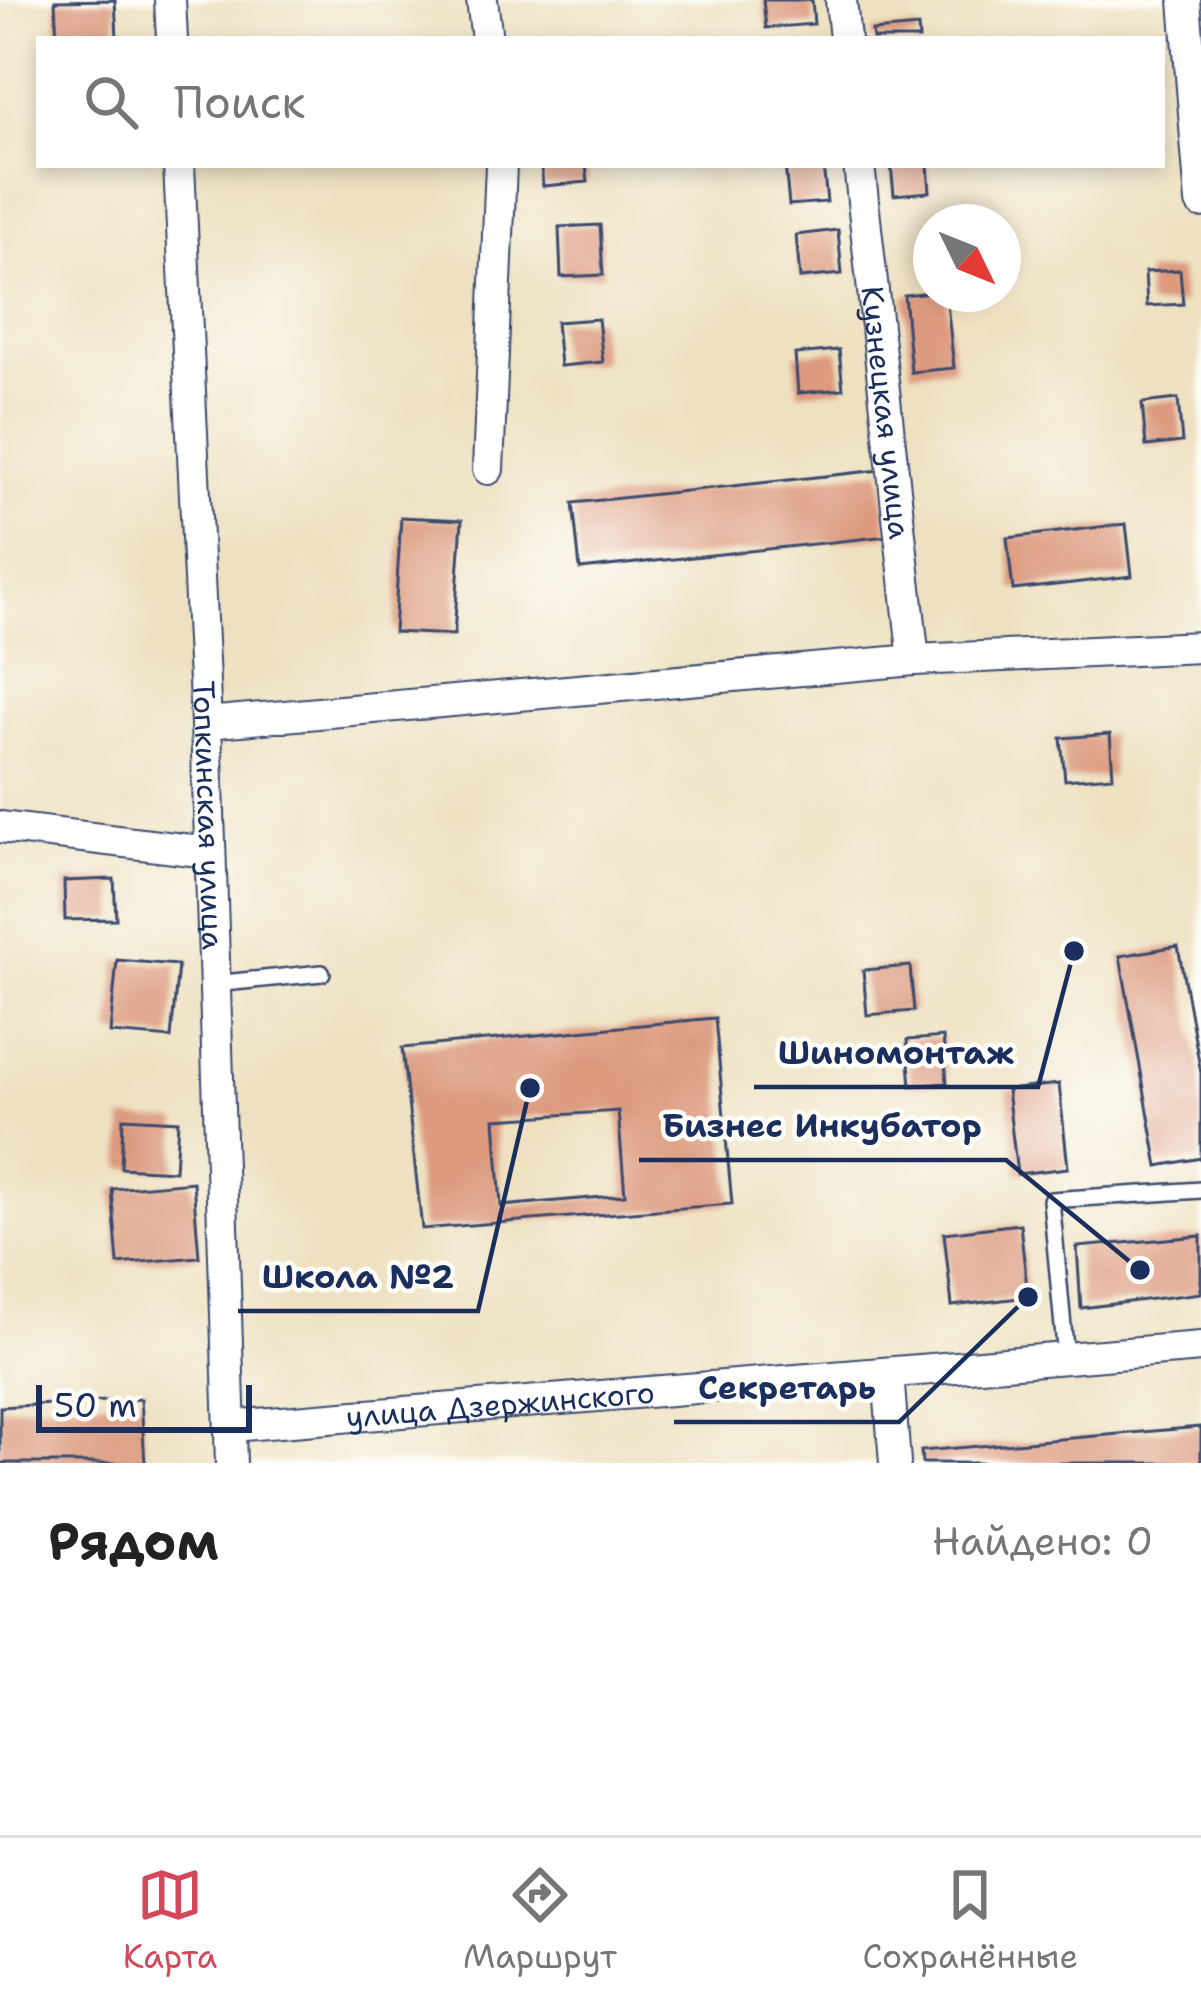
<!DOCTYPE html>
<html lang="ru">
<meta charset="utf-8">
<style>
:root{--surface:#fff;--page:#f6f6f6;--text:#222;--muted:#767676;--line:#e0e0e0;--accent:#d1495b}
body{margin:0;font-family:"Shantell Sans",sans-serif;background:var(--page);color:var(--text)}
.compass{position:absolute;left:913px;top:204px;width:108px;height:108px;border-radius:50%;background:var(--surface);box-shadow:0 6px 18px #0003;rotate:133deg}
.scale{position:absolute;left:36px;bottom:30px;width:216px;box-sizing:border-box;padding-left:12px;border:6px solid #1b2f5e;border-top:0;font-size:33px;line-height:42px;white-space:nowrap;color:#1b2f5e;-webkit-text-stroke:9px #fdfcf7;paint-order:stroke}
.list{margin:0;padding:0;list-style:none}
h2{display:flex;justify-content:space-between;align-items:center;height:156px;margin:0;padding:0 48px;font-size:51px}
h2 small{font-size:39px;font-weight:400;color:var(--muted)}
.icon{flex:none;width:66px;height:66px;fill:none;stroke:currentColor;stroke-width:2;stroke-linecap:round;stroke-linejoin:round}
.map{position:relative;flex:none;width:1201px;height:1463px;overflow:hidden}
.search{position:absolute;background:var(--surface);box-shadow:0 6px 18px #0003;left:36px;right:36px;top:36px;height:132px;display:flex;align-items:center;gap:30px;box-sizing:border-box;padding:0 42px;border-radius:0px;color:var(--muted);font-size:45px}
.sheet{height:372px;background:var(--surface)}
nav{display:flex;justify-content:space-around;align-items:center;box-sizing:border-box;height:168px;border-top:3px solid var(--line);background:var(--surface);font-size:33px;color:var(--muted)}
nav a{display:grid;justify-items:center;gap:6px}
nav .on{color:var(--accent)}
.map>svg:first-child{display:block}
</style>
<div class="map">
<svg width="1201" height="1463" viewBox="0 0 1201 1463">
<rect width="100%" height="100%" fill="#fdfcf7"/>
<filter id="ink" filterUnits="userSpaceOnUse"><feTurbulence type="fractalNoise" baseFrequency=".00833" numOctaves="2"/><feDisplacementMap in="SourceGraphic" scale="24" xChannelSelector="R" yChannelSelector="G"/><feConvolveMatrix kernelMatrix="1 2 1 2 8 2 1 2 1" color-interpolation-filters="sRGB"/></filter>
<filter id="wash" filterUnits="userSpaceOnUse"><feTurbulence type="fractalNoise" baseFrequency=".004" numOctaves="4" result="noise"/><feDisplacementMap in="SourceGraphic" scale="48" xChannelSelector="R" yChannelSelector="G"/><feGaussianBlur stdDeviation="2.7" result="paint"/><feColorMatrix in="noise" values="0 0 0 0 0 0 0 0 0 0 0 0 0 0 0 0 0 1.4 0 .05"/><feComposite in="paint" operator="in"/></filter>
<g filter="url(#wash)">
<rect width="100%" height="100%" fill="#eee1c1"/>
<g id="blocks">
<!-- building -->
<path fill="#dc9a7e" fill-rule="evenodd" d="M115,0L117,39H57L55,1Z
M763,0H812L814,24L766,28Z
M918,27L919,39H873L872,31Z
M541,165H586L588,182L543,186Z
M785,165H823L827,202L789,205Z
M891,165H928L930,192L894,195Z
M600,225L603,275L561,277L559,227Z
M838,230L842,274L800,278L796,235Z
M1180,270L1183,304L1147,306L1145,272Z
M931,292L946,294L954,368L911,372L904,295Z
M598,319L603,362L560,366L556,322Z
M839,350L843,389L798,393L795,354Z
M1178,399L1182,442L1146,446L1142,403Z
M881,470L888,536L580,569L573,503Z
M401,517L462,520L454,635L394,632Z
M1126,524L1132,576L1013,590L1007,538Z
M1110,734L1113,776L1065,780L1061,738Z
M114,879L116,919L65,920L64,881Z
M1178,946L1201,1073V1158L1158,1166L1120,956Z
M117,960L178,965L171,1038L110,1033Z
M910,966L914,1011L867,1015L863,970Z
M715,1018L732,1204L422,1229L402,1048ZM618,1111L625,1195L501,1206L495,1119Z
M943,1037L947,1083L911,1086L907,1040Z
M1059,1084L1068,1168L1017,1174L1007,1090Z
M123,1118L178,1121L175,1171L121,1168Z
M193,1182L199,1257L118,1264L112,1189Z
M1020,1224L1028,1297L952,1306L944,1233Z
M1201,1236V1293L1081,1308L1077,1247Z
M141,1399L145,1463H0V1407Z
M1201,1427V1463H922L921,1451Z"/>
</g>
</g>
<g filter="url(#ink)">
<use href="#blocks" fill-opacity="0" stroke="#3b4a6d" stroke-width="3"/>
<g fill="none" stroke-linecap="round" stroke-linejoin="round">
<defs>
<path id="lane" d="M214,984L322,973
M1066,1358L1051,1200L1201,1190"/>
<g id="street">
<path d="M170,0L172,39"/>
<path d="M482,0L487,39"/>
<path d="M841,0L845,39"/>
<path d="M1185,0L1201,202"/>
<path id="s1" d="M179,165L206,723L231,1463"/>
<path id="s2" d="M859,165L914,660"/>
<path d="M488,469L501,165"/>
<path d="M206,723L914,660L1201,647"/>
<path d="M0,827L208,852"/>
<path d="M888,1373L895,1463"/>
<path id="s3" d="M231,1426L1201,1347"/>
</g>
</defs>
<!-- lane casing -->
<use href="#lane" stroke="#3b4a6d" stroke-width="20"/>
<!-- street casing -->
<use href="#street" stroke="#3b4a6d" stroke-width="34"/>
<!-- lane -->
<use href="#lane" stroke="#fff" stroke-width="15"/>
<!-- street -->
<use href="#street" stroke="#fff" stroke-width="30"/>
</g>
</g>
<g text-anchor="middle" dominant-baseline="central" stroke-width="9" stroke-linejoin="round" paint-order="stroke">
<!-- street labels -->
<g font-size="30" fill="#1b2f5e" stroke="#fdfcf7">
<text stroke="none"><textPath href="#s2" startOffset="249">Кузнецкая улица</textPath></text>
<text stroke="none"><textPath href="#s1" startOffset="651">Топкинская улица</textPath></text>
<text stroke="none"><textPath href="#s3" startOffset="270">улица Дзержинского</textPath></text>
</g>
</g>
<!-- callouts -->
<path fill="none" stroke="#1b2f5e" stroke-width="4.5" d="M1074 951L1038 1087H754M1140 1270L1006 1160H639M530 1088L478 1311H238M1028 1297L899 1422H674"/>
<g fill="#1b2f5e" stroke="#fdfcf7" stroke-width="4.5">
<circle cx="1074" cy="951" r="12"/>
<circle cx="1140" cy="1270" r="12"/>
<circle cx="530" cy="1088" r="12"/>
<circle cx="1028" cy="1297" r="12"/>
</g>
<g font-size="33" text-anchor="middle" font-weight="bold" fill="#1b2f5e" stroke="#fdfcf7" stroke-width="9" stroke-linejoin="round" paint-order="stroke">
<text x="896" y="1064">Шиномонтаж</text>
<text x="822" y="1137">Бизнес Инкубатор</text>
<text x="358" y="1288">Школа №2</text>
<text x="787" y="1399">Секретарь</text>
</g>
</svg>
<svg class="compass" viewBox="-18 -18 36 36"><path d="M0-13l5 13h-10z" fill="#e53935"/><path d="M0 13l5-13h-10z" fill="#767676"/></svg>
<div class="scale">50 m</div>
<div class="search"><svg class="icon" aria-label="search" viewBox="0 0 24 24"><circle cx="10" cy="10" r="6"/><path d="M15 15l6 6"/></svg>Поиск</div>
</div>
<section class="sheet">
<h2>Рядом<small>Найдено: 0</small></h2>
<ul class="list">
</ul>
</section>
<nav>
<a class="on"><svg class="icon" aria-label="map" viewBox="0 0 24 24"><path d="M3 6l6-2 6 2 6-2v14l-6 2-6-2-6 2zM9 4v14M15 6v14"/></svg>Карта</a>
<a><svg class="icon" aria-label="directions" viewBox="0 0 24 24"><path d="M12 3l9 9-9 9-9-9zM9 14v-3h6M13 9l2 2-2 2"/></svg>Маршрут</a>
<a><svg class="icon" aria-label="saved" viewBox="0 0 24 24"><path d="M7 4h10v16l-5-4-5 4z"/></svg>Сохранённые</a>
</nav>
